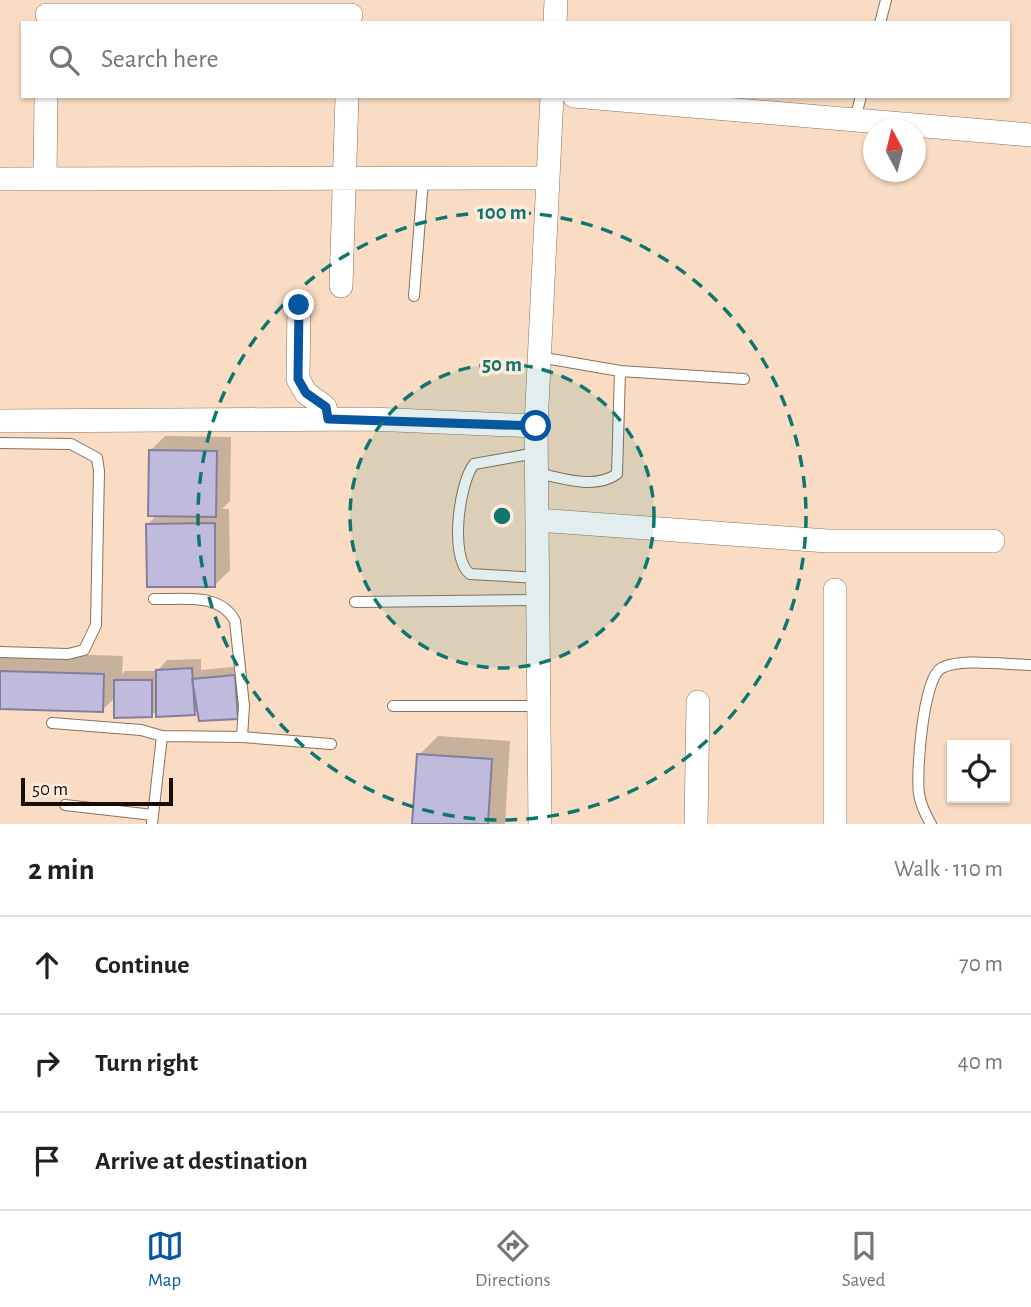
<!DOCTYPE html>
<meta charset="utf-8">
<style>
:root{--surface:#fff;--page:#f2f2f2;--text:#202124;--muted:#757577;--line:#e0e0e0;--accent:#0656a4}
body{margin:0;font-family:"Alegreya Sans",sans-serif;background:var(--page);color:var(--text)}
.controls{position:absolute;right:21px;bottom:21px;display:grid;overflow:hidden;border-radius:0px;box-shadow:0 2px 5px #0004}
.controls button{width:63px;height:63px;display:grid;place-items:center;padding:0;border:0;border-bottom:2px solid var(--line);background:var(--surface);color:var(--text);font:35px sans-serif}
.compass{position:absolute;left:863px;top:119px;width:63px;height:63px;border-radius:50%;background:var(--surface);box-shadow:0 2px 5px #0004;rotate:353deg}
.scale{position:absolute;left:21px;bottom:18px;width:152px;box-sizing:border-box;padding-left:7px;border:4px solid #170d06;border-top:0;font-size:19px;line-height:24px;white-space:nowrap;color:#170d06;-webkit-text-stroke:5px #fdebdd;paint-order:stroke}
.stop{position:absolute;width:21px;height:21px;margin:-16px;border:5px solid #0656a4;border-radius:50%;background:#fff}
.stop.end{background:#0656a4;border-color:#fff;box-shadow:0 2px 7px #0008}
.list{margin:0;padding:0;list-style:none}
h2{display:flex;justify-content:space-between;align-items:center;height:91px;margin:0;padding:0 28px;font-size:30px}
h2 small{font-size:23px;font-weight:400;color:var(--muted)}
.list li{display:grid;grid-template-columns:46px 1fr auto;gap:21px;align-items:center;box-sizing:border-box;height:98px;padding:0 28px;border-top:2px solid var(--line)}
.list b{display:block;font-size:26px;white-space:nowrap}
.list em{font-size:23px;font-style:normal;color:var(--muted)}
.icon{flex:none;width:38px;height:38px;fill:none;stroke:currentColor;stroke-width:2;stroke-linecap:round;stroke-linejoin:round}
.map{position:relative;flex:none;width:1031px;height:824px;overflow:hidden}
.search{position:absolute;background:var(--surface);box-shadow:0 2px 5px #0004;left:21px;right:21px;top:21px;height:77px;display:flex;align-items:center;gap:18px;box-sizing:border-box;padding:0 24px;border-radius:0px;color:var(--muted);font-size:26px}
.sheet{height:385px;background:var(--surface)}
nav{display:flex;justify-content:space-around;align-items:center;box-sizing:border-box;height:98px;border-top:2px solid var(--line);background:var(--surface);font-size:19px;color:var(--muted)}
nav a{display:grid;justify-items:center;gap:4px}
nav .on{color:var(--accent)}
.map>svg:first-child{display:block}
</style>
<div class="map">
<svg width="1031" height="824" viewBox="0 0 1031 824">
<rect width="100%" height="100%" fill="#f9dcc3"/>
<!-- shadow -->
<path fill="#0003" d="M165,436L231,437L230,501L222,509H229L230,570L215,585L148,524L158,514L150,451Z
M0,652L123,656L122,674L125,671H157L167,660L201,659V670L244,666L247,708L237,718L199,709L195,713L158,709L151,716L116,697L102,710L0,707Z
M438,736L510,741L505,824H414L419,755Z"/>
<!-- building -->
<path fill="#c0bbdc" stroke="#837e9d" stroke-width="2" d="M149,450L217,451L216,517L148,516Z
M215,523V587H147L146,524Z
M192,668L195,715L156,717V670Z
M0,671L104,674L103,712L0,709Z
M235,675L238,719L199,721L192,679Z
M114,680H152V717L114,718Z
M417,754L492,759L488,824H412Z"/>
<g fill="none" stroke-linecap="round" stroke-linejoin="round">
<defs>
<path id="service" d="M880,23L886,0
M855,119L861,96
M414,296L423,180
M620,371L744,379
M0,443L71,444L97,458L99,471L96,625L84,650L68,654L0,652
M536,453L474,464C459,483 449,558 470,574L538,578
M537,473C562,478 594,490 617,474L620,371L539,357
M154,599C183,600 220,592 235,621L244,706L242,737L162,736
M355,602L538,600
M393,706H537
M52,723L141,730L162,736L152,824
M242,737L331,744
M65,805L153,815
M931,824C925,814 921,806 919,794C916,772 923,682 940,669C957,657 1009,665 1031,665"/>
<path id="minor" d="M47,15H351
M555,23L556,0
M574,96L1031,135
M45,178L46,96
M0,179L548,178
M341,286L347,96
M299,305L298,379L306,393L325,407L328,419
M0,421L371,419L536,426
M537,520L827,541H993
M835,590V824
M540,824L536,426L552,96
M696,824L698,702"/>
</defs>
<!-- service casing -->
<use href="#service" stroke="#8b715b" stroke-width="12"/>
<!-- minor casing -->
<use href="#minor" stroke="#8b715b" stroke-width="24"/>
<!-- service -->
<use href="#service" stroke="#fff" stroke-width="10"/>
<!-- minor -->
<use href="#minor" stroke="#fff" stroke-width="23"/>
</g>
<g fill="none" stroke-linecap="round" stroke-linejoin="round">
<!-- route -->
<path stroke="#0656a4" stroke-width="9" d="M299,305L298,379L306,393L326,407L328,419L536,426"/>
</g>
<!-- distance rings -->
<circle cx="502" cy="516" r="152" fill="#0f766e" fill-opacity=".12"/>
<g fill="none" stroke="#0f766e" stroke-width="3.5" stroke-dasharray="12 9">
<circle cx="502" cy="516" r="152"/>
<circle cx="502" cy="516" r="304"/>
</g>
<circle cx="502" cy="516" r="10" fill="#0f766e" stroke="#fdebdd" stroke-width="3.5"/>
<g font-size="21" text-anchor="middle" font-weight="bold" fill="#0f766e" stroke="#fdebdd" stroke-width="7" stroke-linejoin="round" paint-order="stroke">
<text x="502" y="219">100 m</text>
<text x="502" y="371">50 m</text>
</g>
</svg>
<div class="controls">
<button><svg class="icon" aria-label="locate" viewBox="0 0 24 24"><circle cx="12" cy="12" r="6"/><path d="M12 2v4M12 18v4M2 12h4M18 12h4"/></svg></button>
</div>
<svg class="compass" viewBox="-18 -18 36 36"><path d="M0-13l5 13h-10z" fill="#e53935"/><path d="M0 13l5-13h-10z" fill="#757577"/></svg>
<div class="scale">50 m</div>
<div class="stop" style="left:536px;top:426px"></div>
<div class="stop end" style="left:299px;top:305px"></div>
<div class="search"><svg class="icon" aria-label="search" viewBox="0 0 24 24"><circle cx="10" cy="10" r="6"/><path d="M15 15l6 6"/></svg>Search here</div>
</div>
<section class="sheet">
<h2>2 min<small>Walk · 110 m</small></h2>
<ul class="list">
<li><svg class="icon" aria-label="ahead" viewBox="0 0 24 24"><path d="M12 20V5M6 11l6-6 6 6"/></svg><div><b>Continue</b></div><em>70 m</em></li>
<li><svg class="icon" aria-label="right" viewBox="0 0 24 24"><path d="M7 20v-9h11M14 6l5 5-5 5"/></svg><div><b>Turn right</b></div><em>40 m</em></li>
<li><svg class="icon" aria-label="arrive" viewBox="0 0 24 24"><path d="M6 21V4h12l-3 4 3 4H6"/></svg><div><b>Arrive at destination</b></div></li>
</ul>
</section>
<nav>
<a class="on"><svg class="icon" aria-label="map" viewBox="0 0 24 24"><path d="M3 6l6-2 6 2 6-2v14l-6 2-6-2-6 2zM9 4v14M15 6v14"/></svg>Map</a>
<a><svg class="icon" aria-label="directions" viewBox="0 0 24 24"><path d="M12 3l9 9-9 9-9-9zM9 14v-3h6M13 9l2 2-2 2"/></svg>Directions</a>
<a><svg class="icon" aria-label="saved" viewBox="0 0 24 24"><path d="M7 4h10v16l-5-4-5 4z"/></svg>Saved</a>
</nav>
